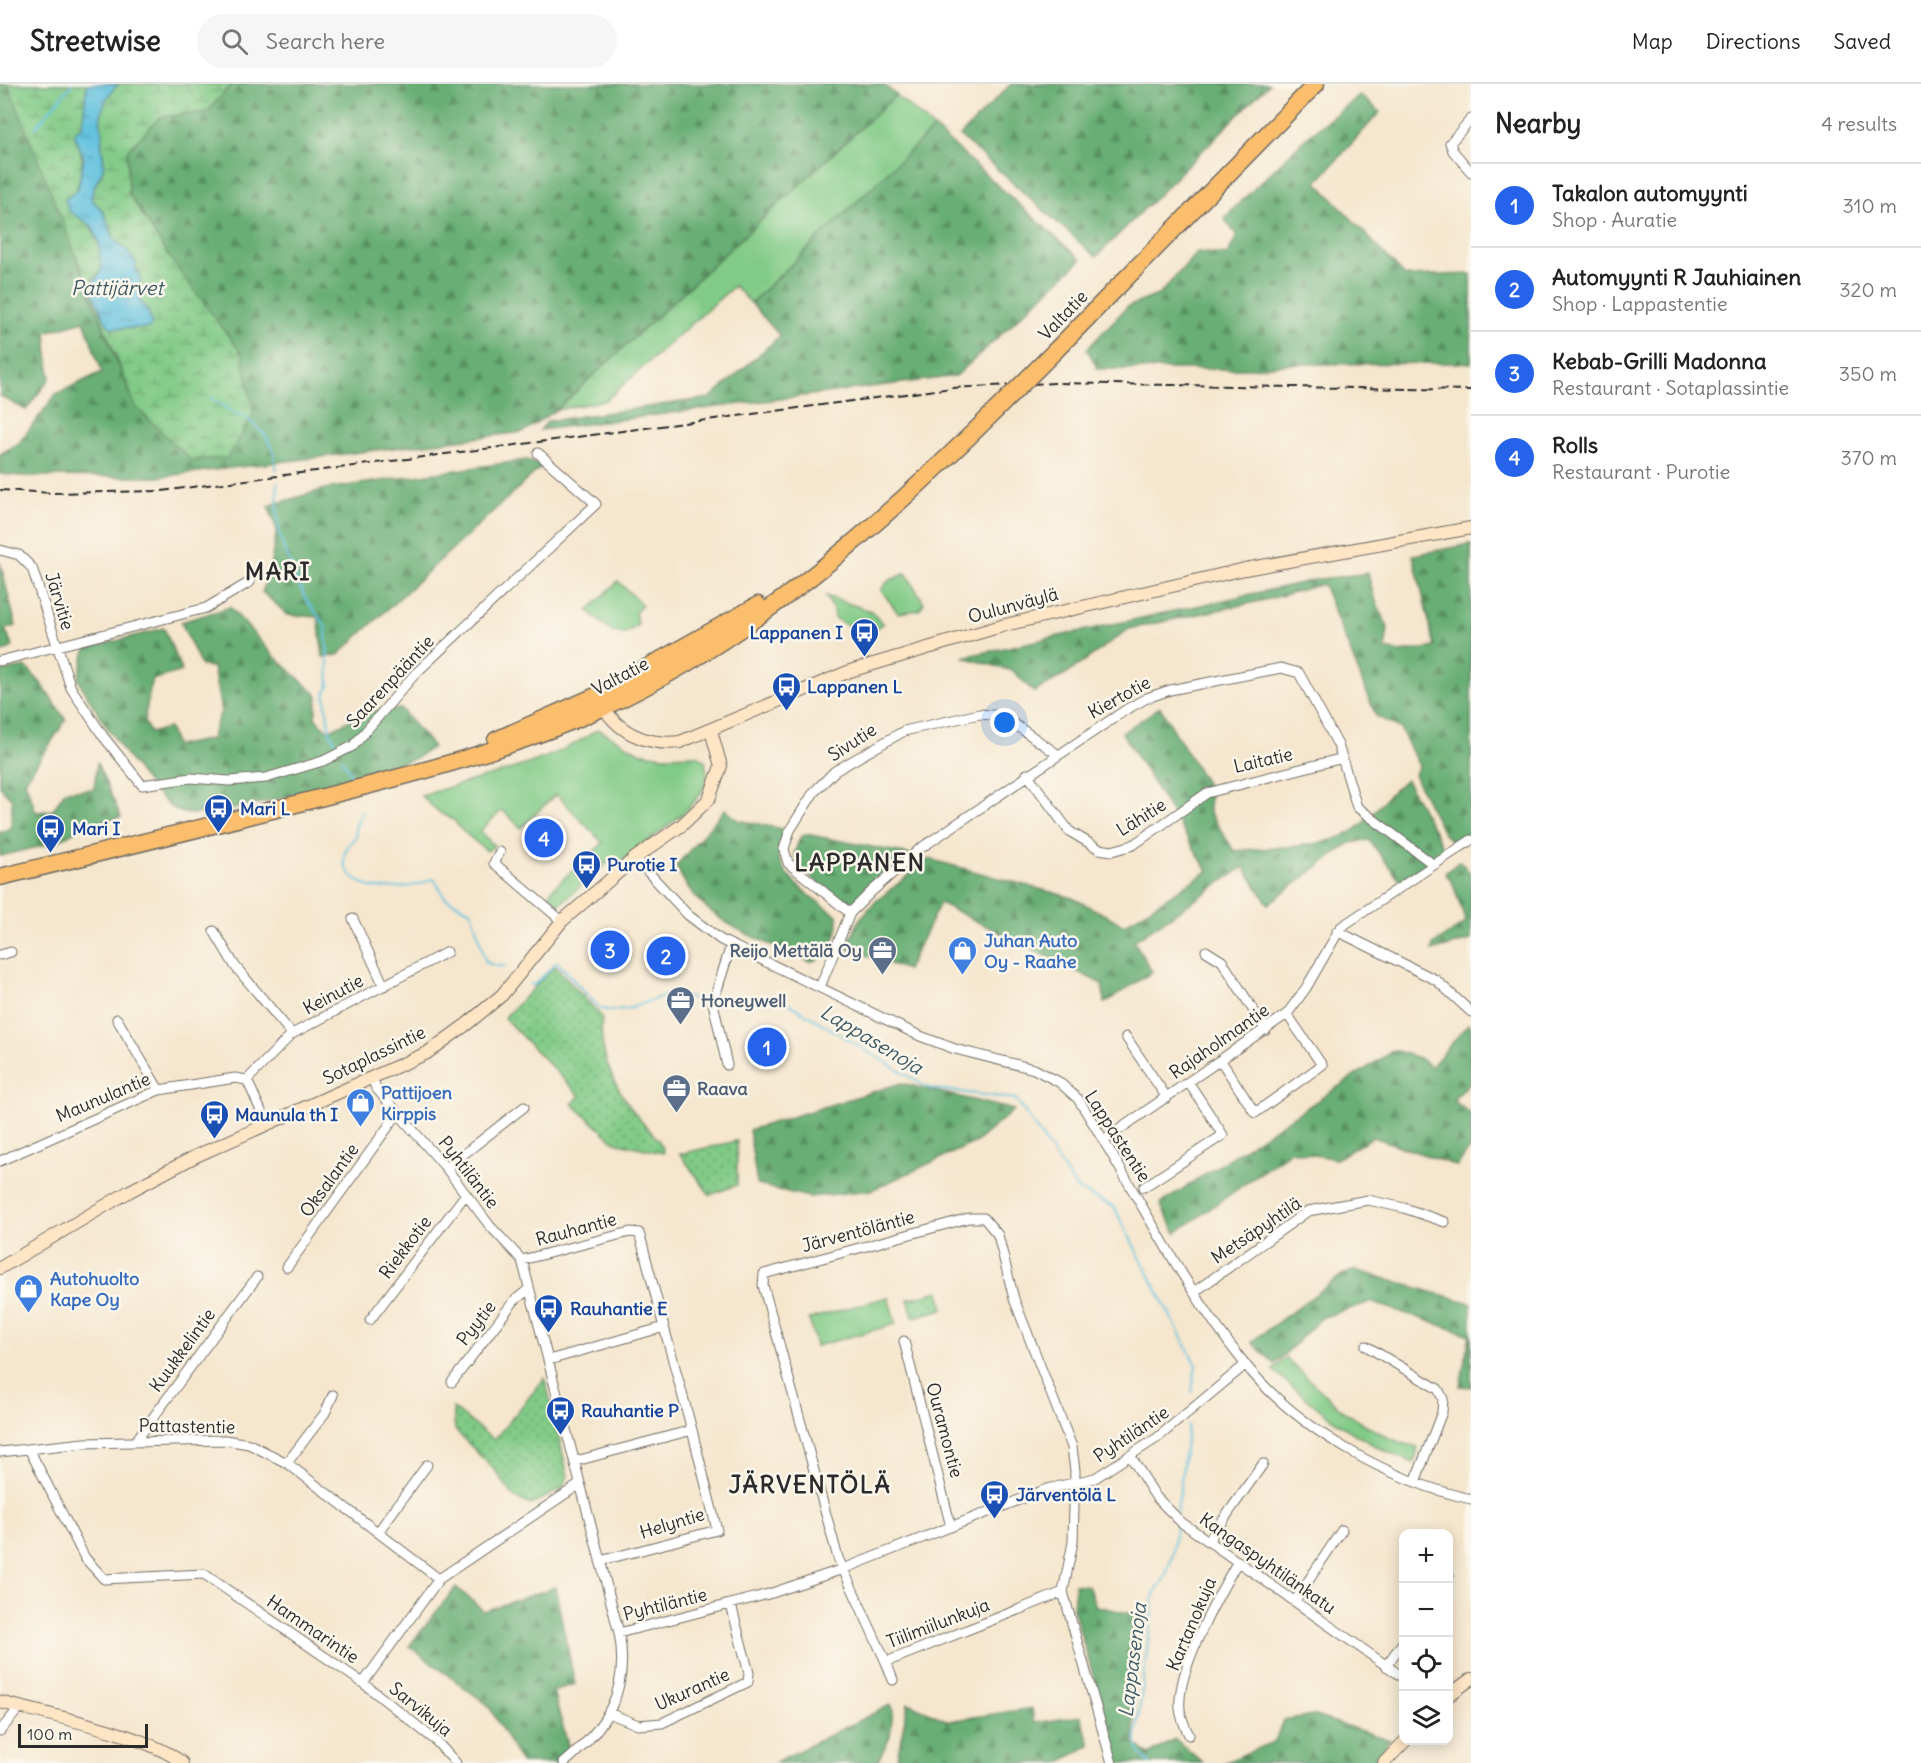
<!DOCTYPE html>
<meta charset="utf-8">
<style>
:root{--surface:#fff;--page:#f6f6f6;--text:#222;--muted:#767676;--line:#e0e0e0;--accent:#2563eb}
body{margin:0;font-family:Delius,sans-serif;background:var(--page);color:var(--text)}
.controls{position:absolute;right:18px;bottom:18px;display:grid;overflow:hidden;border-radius:12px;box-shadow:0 3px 15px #0003}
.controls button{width:54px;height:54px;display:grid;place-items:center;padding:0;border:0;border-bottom:2px solid var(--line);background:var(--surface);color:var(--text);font:30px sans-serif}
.scale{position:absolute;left:18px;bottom:15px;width:130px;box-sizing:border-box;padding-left:6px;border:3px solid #2b2b2b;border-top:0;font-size:16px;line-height:21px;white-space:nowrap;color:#2b2b2b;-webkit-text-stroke:4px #fbf7ec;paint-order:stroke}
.you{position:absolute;left:1005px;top:639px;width:21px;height:21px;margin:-15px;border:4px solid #fff;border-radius:50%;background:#1a73e8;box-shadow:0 0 0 9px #1a73e833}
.badge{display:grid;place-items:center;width:39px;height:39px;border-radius:50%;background:var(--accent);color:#fff;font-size:20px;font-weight:700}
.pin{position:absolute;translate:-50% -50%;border:3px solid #fff;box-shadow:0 2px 6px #0006}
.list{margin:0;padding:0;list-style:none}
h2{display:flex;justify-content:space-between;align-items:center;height:78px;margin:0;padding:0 24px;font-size:26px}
h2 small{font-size:20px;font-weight:400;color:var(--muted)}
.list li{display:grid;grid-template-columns:39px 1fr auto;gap:18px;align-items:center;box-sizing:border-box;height:84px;padding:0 24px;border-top:2px solid var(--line)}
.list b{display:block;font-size:22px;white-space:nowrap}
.list p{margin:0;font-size:20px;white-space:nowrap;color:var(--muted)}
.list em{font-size:20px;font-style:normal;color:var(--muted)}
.icon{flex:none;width:33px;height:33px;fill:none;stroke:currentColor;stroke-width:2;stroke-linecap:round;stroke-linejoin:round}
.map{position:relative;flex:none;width:1471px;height:1679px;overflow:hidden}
header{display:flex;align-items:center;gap:36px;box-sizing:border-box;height:84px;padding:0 30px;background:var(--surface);border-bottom:2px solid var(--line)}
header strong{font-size:28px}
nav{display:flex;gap:33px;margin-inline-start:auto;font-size:21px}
.search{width:420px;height:54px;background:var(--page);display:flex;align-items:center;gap:15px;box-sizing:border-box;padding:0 21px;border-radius:33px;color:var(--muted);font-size:22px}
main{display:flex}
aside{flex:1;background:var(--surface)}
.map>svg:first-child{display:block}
</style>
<header>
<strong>Streetwise</strong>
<div class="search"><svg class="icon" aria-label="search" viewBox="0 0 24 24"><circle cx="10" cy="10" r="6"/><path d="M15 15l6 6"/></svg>Search here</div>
<nav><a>Map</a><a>Directions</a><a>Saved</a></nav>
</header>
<main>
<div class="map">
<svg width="1471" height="1679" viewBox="0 0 1471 1679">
<defs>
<pattern id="forest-firs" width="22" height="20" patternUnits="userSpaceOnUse" patternTransform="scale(1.5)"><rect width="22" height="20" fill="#68ae74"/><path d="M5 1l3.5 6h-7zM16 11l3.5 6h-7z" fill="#568e5f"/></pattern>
<pattern id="wetland-marsh" width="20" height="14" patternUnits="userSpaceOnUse" patternTransform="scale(1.5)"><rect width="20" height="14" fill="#81ca87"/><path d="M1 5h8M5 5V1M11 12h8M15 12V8" fill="none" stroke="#6aa46f"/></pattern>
<pattern id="park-dots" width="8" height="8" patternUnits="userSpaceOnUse" patternTransform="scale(1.5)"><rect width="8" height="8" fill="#81ca87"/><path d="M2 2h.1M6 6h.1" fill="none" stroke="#6aa46f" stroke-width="1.8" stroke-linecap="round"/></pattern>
<pattern id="water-ripples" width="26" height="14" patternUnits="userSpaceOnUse" patternTransform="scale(1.5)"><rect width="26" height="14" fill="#60c1df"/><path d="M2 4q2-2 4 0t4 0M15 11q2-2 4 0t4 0" fill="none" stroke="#4f9db5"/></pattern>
</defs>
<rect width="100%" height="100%" fill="#fbf7ec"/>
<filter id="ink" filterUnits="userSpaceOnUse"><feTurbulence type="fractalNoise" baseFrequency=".0167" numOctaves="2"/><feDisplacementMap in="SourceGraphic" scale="12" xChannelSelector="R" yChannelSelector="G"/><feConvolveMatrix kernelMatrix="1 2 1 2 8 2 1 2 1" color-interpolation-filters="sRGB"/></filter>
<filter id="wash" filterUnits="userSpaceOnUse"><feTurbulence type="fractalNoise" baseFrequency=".008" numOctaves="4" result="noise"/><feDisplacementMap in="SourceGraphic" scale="24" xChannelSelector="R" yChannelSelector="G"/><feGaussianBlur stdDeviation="1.35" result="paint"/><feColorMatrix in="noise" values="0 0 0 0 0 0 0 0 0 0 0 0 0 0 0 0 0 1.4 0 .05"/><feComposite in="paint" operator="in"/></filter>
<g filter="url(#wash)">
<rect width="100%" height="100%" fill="#f5e6cd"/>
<!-- grass -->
<path fill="#81ca87" stroke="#567a59" stroke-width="1.5" d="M896,11L934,44L751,219L734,202L606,316L556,326Z
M906,489L924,519L919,526L898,529L881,506L888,497Z
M618,497L642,521L635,529L638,541L624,550L612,548L588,527Z
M826,512L871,527L883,540L877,544L867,540C855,545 845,542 834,534V528Z
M598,645L639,668L663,672L697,671L705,677C708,688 708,699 701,709C686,733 638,763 614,783L608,778L559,821L549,812L552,805L603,759L556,710L521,744L502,726L480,747L494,762L487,767C478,759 459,747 455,737L440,729L421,712C480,692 547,682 598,645Z
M888,1213L896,1240L816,1262L809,1235Z
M1286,1274L1345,1329L1389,1354L1418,1364L1414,1379C1358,1359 1317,1325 1273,1286Z"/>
<!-- forest -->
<path fill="url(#forest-firs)" stroke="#4a6c50" stroke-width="1.5" d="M0,0H8C54,107 90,216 136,323L168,171L128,110L127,67L160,33L207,28L232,0H883L896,11L556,326L523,348L158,393L22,392L0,390V370L19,359L56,310L102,288L84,237L46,248L50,294L26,326L0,312Z
M1011,0H1269L1096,173L960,52Z
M1360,11L1380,28L1317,98L1405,192L1471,190V279L1289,280L1244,285H1098L1087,265L1127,223L1160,210L1197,168L1227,171L1237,152L1224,134L1308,52Z
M934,44L1081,176L956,292L540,346L548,337L710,314L780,252L751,219Z
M526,376L543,381L338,571L323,573L318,533L288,531L262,508L270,484L277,446L268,422L325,405Z
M1471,460V752L1457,762L1443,749L1414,691L1419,682L1400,644L1376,632L1323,500L1265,516L1129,545L1069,588L1034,608L1013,587L963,573L1320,495L1368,489L1373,510L1388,544L1385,565L1400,568L1435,563L1413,471Z
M0,478L16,542L5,545L13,563L0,569Z
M230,523L273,571L318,612L315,634L328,647L369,627L401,625L433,663L414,675C373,687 213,740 180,728C152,717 93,624 78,595L86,565L164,544L182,587L152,596L144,637L150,649L169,644L176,662L211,655L221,627L213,583L201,582L181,538Z
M26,583L40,598L66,636L25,697L36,728L53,726L65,707L94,705L97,679L121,733L85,741L55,759L0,772V748L11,744L12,715L0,703V587Z
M1160,623L1210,706L1209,728L1234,767C1269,763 1328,765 1356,745C1375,731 1386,709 1406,696L1445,767L1401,798L1369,756L1350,759L1268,820L1244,783L1134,857L1152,888L1105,919L1102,900L940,819L907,886L846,864L860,835L875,818L929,775L1073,814L1124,841L1208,787L1122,649Z
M725,725L738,736L788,746C786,751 780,757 779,763C772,789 818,818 837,831C841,848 829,875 810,878C770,860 717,843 690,806C684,799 680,790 676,782Z
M805,750L909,770L852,821C831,809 803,792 794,770L800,754Z
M1460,777L1471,790V856L1432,867L1433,861L1466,838L1453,800L1445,789Z
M1468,940L1471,943V998L1453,1016L1471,1030V1063L1457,1082L1373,1053L1336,1075L1291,1067L1176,1149L1160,1120L1394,966L1419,974L1431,983Z
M901,999L1014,1026L976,1058L872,1106L809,1113L757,1101L749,1046Z
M1355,1186L1471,1219V1303L1460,1302L1470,1251L1371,1218L1321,1234L1275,1280L1251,1258L1342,1191Z
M1075,1500L1088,1502L1096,1522L1133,1530L1134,1658L1149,1671L1175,1655L1203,1679H1119L1073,1524Z
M456,1503L484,1527L555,1503L575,1600L553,1607L570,1668L557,1679H521L488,1621L409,1562Z
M908,1619L948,1637L1032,1624L1034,1639L1081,1632L1090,1661L1059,1679H896Z
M890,1621L893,1625L890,1652L877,1679H774Z
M1312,1631L1390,1656L1372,1679H1224L1275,1657L1283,1636Z"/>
<!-- wetland -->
<path fill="url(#wetland-marsh)" stroke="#567a59" stroke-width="1.5" d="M8,0H87L82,44L75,53C90,81 78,99 69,127C96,138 102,160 101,187L93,195C95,211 99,233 112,244H148V227L140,217V191L127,166L115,157L103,127L92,116C91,102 100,97 103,84C106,72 98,62 103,49C95,34 107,9 119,0H232L207,28L160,33L127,67L129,110L168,171L242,270L254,330L227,374L191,376L136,323Z"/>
<!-- park -->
<path fill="url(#park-dots)" stroke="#567a59" stroke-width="1.5" d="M555,882L602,933C597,974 617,1009 643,1039C651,1049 663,1057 663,1069L615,1058L572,1020L580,1012L504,934Z
M737,1057V1101L710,1111L680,1070Z
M939,1207L944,1225L913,1233L908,1215Z
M545,1294L568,1392L563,1404L531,1421L515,1414L495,1387L455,1346L453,1324L494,1356Z"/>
<!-- water -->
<path fill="url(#water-ripples)" stroke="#467685" stroke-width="1.5" d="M87,0H119C107,9 95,34 103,49C98,62 106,72 103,84C100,96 91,102 92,116L103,127L115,157L127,166L136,179V186L140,190V217L148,227L152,241L148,244H112L107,240L90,203L101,187L99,158L92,142L69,127L65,116L78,105L84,74L75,53L76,46L82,44Z"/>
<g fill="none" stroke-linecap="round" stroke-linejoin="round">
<!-- stream -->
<path stroke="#60c1df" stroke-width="2" d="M35,44L72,0
M211,314L232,328L246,333L265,351L273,365L277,387
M277,399L278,443L283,462L305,514L326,543L329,601L325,611L326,621L330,649L338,662
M342,675L353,694
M362,727L355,744L356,753C335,772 343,791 368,802C380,807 421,803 431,795L435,796L445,814L471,827L486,878L495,882H505
M530,900L534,901L557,878L598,923L609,927L631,924L660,913L706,914
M723,915L783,916L928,1004L1016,1015L1077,1105L1114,1123L1196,1281L1192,1308
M1177,1429L1188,1341
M1150,1679L1139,1668L1136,1653L1154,1510C1172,1488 1173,1468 1176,1441"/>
</g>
</g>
<g filter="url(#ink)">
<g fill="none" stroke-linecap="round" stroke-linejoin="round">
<defs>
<path id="street" d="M1471,35L1450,59L1453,67L1471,88
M0,466L19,471L32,484L71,604L103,652L142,701L191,694L229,697L266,694L323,677L353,662L415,590L596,420L538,369
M0,577L206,524L250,498
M1027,690L1069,747L1099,765L1112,767L1133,761L1207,709L1343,674
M500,768L494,779L562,837
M635,774L688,831L721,856L920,952L955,965L1034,985L1059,998L1078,1015C1134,1102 1179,1198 1245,1280C1297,1345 1390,1397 1471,1415
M850,829L788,779L784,765L790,746L814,708L835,687L904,647L979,630L1003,632L1057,670
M353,835L384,902
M214,847L235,882L292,950
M1337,847L1436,896L1471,928
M1206,867L1222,877L1266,946
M0,871L11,868
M820,903L850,829L871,808L921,764L1127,625L1147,614L1170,606L1281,584L1299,589L1338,661L1357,723L1434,781
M117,935L159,1006
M1126,953L1167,1014
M1221,977L1255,1029L1322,981L1287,930
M727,981L713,919L731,861
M372,994L376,1004L446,1084L490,1142L522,1176L619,1549L772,1509L843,1485L1047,1405L1095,1394L1157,1354L1245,1281
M247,996L292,950L447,868
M1104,1056L1287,930L1306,904L1341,843L1471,756
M0,1077L159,1006L235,994L247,996L267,1040
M446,1084L524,1023
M1144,1103L1223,1051L1189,999
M522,1176L630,1148L639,1149L642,1159L664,1243L549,1276
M287,1183L398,1029
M1194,1208L1308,1127L1368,1116L1404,1124L1445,1138
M370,1236L466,1110
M664,1243L692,1346
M904,1257L951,1443
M1366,1262L1438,1305L1443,1315L1442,1328L1415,1398
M452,1298L514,1217L529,1205
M135,1358L257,1193
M29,1365L85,1474L104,1495L204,1490L363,1599L439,1495L580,1400
M0,1368L84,1359L225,1356L249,1360L287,1379L439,1495
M1131,1373L1156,1413L1181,1438L1404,1594
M576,1377L692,1346L717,1446L600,1477
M287,1379L325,1329L333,1311
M378,1448L427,1381
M1209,1456L1263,1380
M1448,1493L1449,1492
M1063,1508L886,1578L838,1474L763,1201L764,1190L969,1134H984L998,1151L1014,1215L1072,1363L1075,1387L1073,1458L1063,1508L1112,1679
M1295,1517L1342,1446
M886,1578L893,1596
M1386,1582L1404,1557
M363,1599L435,1656L456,1679
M609,1629L638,1641L662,1639L748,1598L749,1589L731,1521
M0,1647L20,1623
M1189,1651C1185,1643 1181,1634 1180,1625C1176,1586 1219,1510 1238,1477
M564,1679C607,1643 630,1606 619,1549"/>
<path id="secondary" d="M600,616C615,648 646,662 680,658L850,587L1005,541L1245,485L1471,444
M0,1184L130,1107L196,1072L427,969L467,940L502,911L562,837L635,774L682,741L709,715L721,682L711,647
M1448,1612L1471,1595
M0,1618C45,1630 150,1651 182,1679
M1384,1679L1406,1656"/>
<path id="highway" d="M1055,267L1316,0
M496,656L598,611L758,521
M0,793C108,767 215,741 323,713C418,689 512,665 602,624C752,555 879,442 995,327"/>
</defs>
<!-- street casing -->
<use href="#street" stroke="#726c64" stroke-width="11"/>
<!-- secondary casing -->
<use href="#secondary" stroke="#726c64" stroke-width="14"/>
<!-- highway casing -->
<use href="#highway" stroke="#726c64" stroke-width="19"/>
<!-- street -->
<use href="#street" stroke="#fff" stroke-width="9"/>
<!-- secondary -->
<use href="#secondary" stroke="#fde5c5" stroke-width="12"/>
<!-- highway -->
<use href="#highway" stroke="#fabe6d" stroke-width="16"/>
<!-- rail -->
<path stroke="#2b2b2b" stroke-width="2" stroke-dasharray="9 4.5" stroke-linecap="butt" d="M0,406L53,409L162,407L952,304L1054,299L1471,306"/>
<defs>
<path id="highway-bridge" d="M995,327L1055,267"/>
</defs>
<!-- highway-bridge casing -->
<use href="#highway-bridge" stroke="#726c64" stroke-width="19" stroke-linecap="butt"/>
<!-- highway-bridge -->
<use href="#highway-bridge" stroke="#fabe6d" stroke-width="16"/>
</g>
</g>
<!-- icons -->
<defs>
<symbol id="bus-pin" viewBox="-11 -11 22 30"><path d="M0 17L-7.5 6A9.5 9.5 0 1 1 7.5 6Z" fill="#1a4fb4" stroke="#fbf7ec"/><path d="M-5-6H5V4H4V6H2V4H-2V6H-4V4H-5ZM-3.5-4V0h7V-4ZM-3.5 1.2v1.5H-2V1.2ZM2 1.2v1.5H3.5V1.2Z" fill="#fff"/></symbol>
<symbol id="office-pin" viewBox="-11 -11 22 30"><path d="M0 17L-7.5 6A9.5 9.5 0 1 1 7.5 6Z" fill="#5c6f8a" stroke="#fbf7ec"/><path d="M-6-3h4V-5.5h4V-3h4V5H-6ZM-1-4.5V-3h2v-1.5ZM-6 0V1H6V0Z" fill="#fff"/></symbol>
<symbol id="shop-pin" viewBox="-11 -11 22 30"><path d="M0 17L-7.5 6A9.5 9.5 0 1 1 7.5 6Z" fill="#3f7fe0" stroke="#fbf7ec"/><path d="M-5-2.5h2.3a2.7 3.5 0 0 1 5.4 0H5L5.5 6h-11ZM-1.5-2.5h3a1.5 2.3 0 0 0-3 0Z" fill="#fff"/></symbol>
</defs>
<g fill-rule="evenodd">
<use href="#bus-pin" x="848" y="532" width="33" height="45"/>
<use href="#bus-pin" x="770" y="586" width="33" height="45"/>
<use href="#bus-pin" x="202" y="708" width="33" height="45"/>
<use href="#bus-pin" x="34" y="728" width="33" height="45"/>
<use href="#bus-pin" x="570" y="764" width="33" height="45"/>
<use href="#office-pin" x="866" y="850" width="33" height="45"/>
<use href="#shop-pin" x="946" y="850" width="33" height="45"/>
<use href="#office-pin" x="664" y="900" width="33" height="45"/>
<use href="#office-pin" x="660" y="988" width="33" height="45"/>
<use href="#shop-pin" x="344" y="1002" width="33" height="45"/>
<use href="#bus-pin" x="198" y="1014" width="33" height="45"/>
<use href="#shop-pin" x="12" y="1188" width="33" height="45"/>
<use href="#bus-pin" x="532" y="1208" width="33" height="45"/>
<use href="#bus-pin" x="544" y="1310" width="33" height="45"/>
<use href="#bus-pin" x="978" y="1394" width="33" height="45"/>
</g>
<g text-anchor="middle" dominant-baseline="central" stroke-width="5" stroke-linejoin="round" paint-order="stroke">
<!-- street labels -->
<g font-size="18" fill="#2b2b2b" stroke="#fbf7ec">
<text transform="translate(1063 231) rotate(-46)">Valtatie</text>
<text transform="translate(60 517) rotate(73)">Järvitie</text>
<text transform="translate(1013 521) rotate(-15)">Oulunväylä</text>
<text transform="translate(620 592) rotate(-28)">Valtatie</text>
<text transform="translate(390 597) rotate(-47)">Saarenpääntie</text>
<text transform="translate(1119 613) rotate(-29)">Kiertotie</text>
<text transform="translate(852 658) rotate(-33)">Sivutie</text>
<text transform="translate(1263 676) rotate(-13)">Laitatie</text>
<text transform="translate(1141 733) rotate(-32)">Lähitie</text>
<text transform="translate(333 910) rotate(-28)">Keinutie</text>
<text transform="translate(1219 957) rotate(-35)">Rajaholmantie</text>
<text transform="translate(374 971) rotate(-26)">Sotaplassintie</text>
<text transform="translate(103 1013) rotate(-23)">Maunulantie</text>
<text transform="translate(1118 1052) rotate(57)">Lappastentie</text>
<text transform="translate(469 1088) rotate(52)">Pyhtiläntie</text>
<text transform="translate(329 1096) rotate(-54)">Oksalantie</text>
<text transform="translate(576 1145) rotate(-15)">Rauhantie</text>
<text transform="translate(1256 1146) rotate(-34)">Metsäpyhtilä</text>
<text transform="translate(858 1147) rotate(-15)">Järventöläntie</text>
<text transform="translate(405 1163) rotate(-53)">Riekkotie</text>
<text transform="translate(476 1239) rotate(-52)">Pyytie</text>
<text transform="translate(182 1266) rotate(-54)">Kuukkelintie</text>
<text transform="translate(187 1342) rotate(1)">Pattastentie</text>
<text transform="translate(945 1346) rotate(75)">Ouramontie</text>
<text transform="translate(1131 1350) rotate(-34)">Pyhtiläntie</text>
<text transform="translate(672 1439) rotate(-17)">Helyntie</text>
<text transform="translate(1268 1479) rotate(35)">Kangaspyhtilänkatu</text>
<text transform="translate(665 1520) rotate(-14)">Pyhtiläntie</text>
<text transform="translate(938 1539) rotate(-21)">Tiilimiilunkuja</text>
<text transform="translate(1191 1540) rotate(-67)">Kartanokuja</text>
<text transform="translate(313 1545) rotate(34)">Hammarintie</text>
<text transform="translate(692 1605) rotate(-24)">Ukurantie</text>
<text transform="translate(421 1625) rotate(39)">Sarvikuja</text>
</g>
<!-- transit labels -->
<g font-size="18" font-weight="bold" fill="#164399" stroke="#fbf7ec" text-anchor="start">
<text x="843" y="548" text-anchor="end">Lappanen I</text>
<text x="807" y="602">Lappanen L</text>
<text x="240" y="724">Mari L</text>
<text x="72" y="744">Mari I</text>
<text x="607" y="780">Purotie I</text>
<text x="235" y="1030">Maunula th I</text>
<text x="570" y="1224">Rauhantie E</text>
<text x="581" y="1326">Rauhantie P</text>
<text x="1016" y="1410">Järventölä L</text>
</g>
<!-- shop labels -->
<g font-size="18" font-weight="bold" fill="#366cbe" stroke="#fbf7ec" text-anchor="start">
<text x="984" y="856">Juhan Auto<tspan x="984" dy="21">Oy - Raahe</tspan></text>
<text x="381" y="1008">Pattijoen<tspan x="381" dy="21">Kirppis</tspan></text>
<text x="50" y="1194">Autohuolto<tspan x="50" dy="21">Kape Oy</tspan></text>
</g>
<!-- service labels -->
<g font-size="18" font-weight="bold" fill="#4e5e75" stroke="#fbf7ec" text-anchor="start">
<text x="862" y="866" text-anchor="end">Reijo Mettälä Oy</text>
<text x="701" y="916">Honeywell</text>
<text x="697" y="1004">Raava</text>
</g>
<!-- water labels -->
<g font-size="20" font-style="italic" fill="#3b5861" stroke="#fbf7ec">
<text x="117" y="203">Pattijärvet</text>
<text transform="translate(872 955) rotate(31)">Lappasenoja</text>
<text transform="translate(1132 1576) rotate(-83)">Lappasenoja</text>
</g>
<!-- district labels -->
<g font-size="24" font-weight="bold" letter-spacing="1.5" fill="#2b2b2b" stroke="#fbf7ec">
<text x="278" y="487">MARI</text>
<text x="860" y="778">LAPPANEN</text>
<text x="810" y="1400">JÄRVENTÖLÄ</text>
</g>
</g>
</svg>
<div class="controls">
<button>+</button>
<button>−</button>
<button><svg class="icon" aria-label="locate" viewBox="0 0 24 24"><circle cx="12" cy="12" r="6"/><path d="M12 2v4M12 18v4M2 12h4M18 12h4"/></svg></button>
<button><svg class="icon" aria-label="layers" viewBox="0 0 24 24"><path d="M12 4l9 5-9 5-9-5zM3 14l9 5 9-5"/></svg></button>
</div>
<div class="scale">100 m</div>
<div class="you"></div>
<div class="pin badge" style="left:767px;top:963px">1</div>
<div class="pin badge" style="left:666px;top:872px">2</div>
<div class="pin badge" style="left:610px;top:866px">3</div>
<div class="pin badge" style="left:544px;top:754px">4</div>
</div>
<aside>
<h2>Nearby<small>4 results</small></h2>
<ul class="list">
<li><span class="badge">1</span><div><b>Takalon automyynti</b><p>Shop · Auratie</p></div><em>310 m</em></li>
<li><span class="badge">2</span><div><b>Automyynti R Jauhiainen</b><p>Shop · Lappastentie</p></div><em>320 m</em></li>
<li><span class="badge">3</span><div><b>Kebab-Grilli Madonna</b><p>Restaurant · Sotaplassintie</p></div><em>350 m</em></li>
<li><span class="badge">4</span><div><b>Rolls</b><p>Restaurant · Purotie</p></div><em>370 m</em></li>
</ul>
</aside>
</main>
